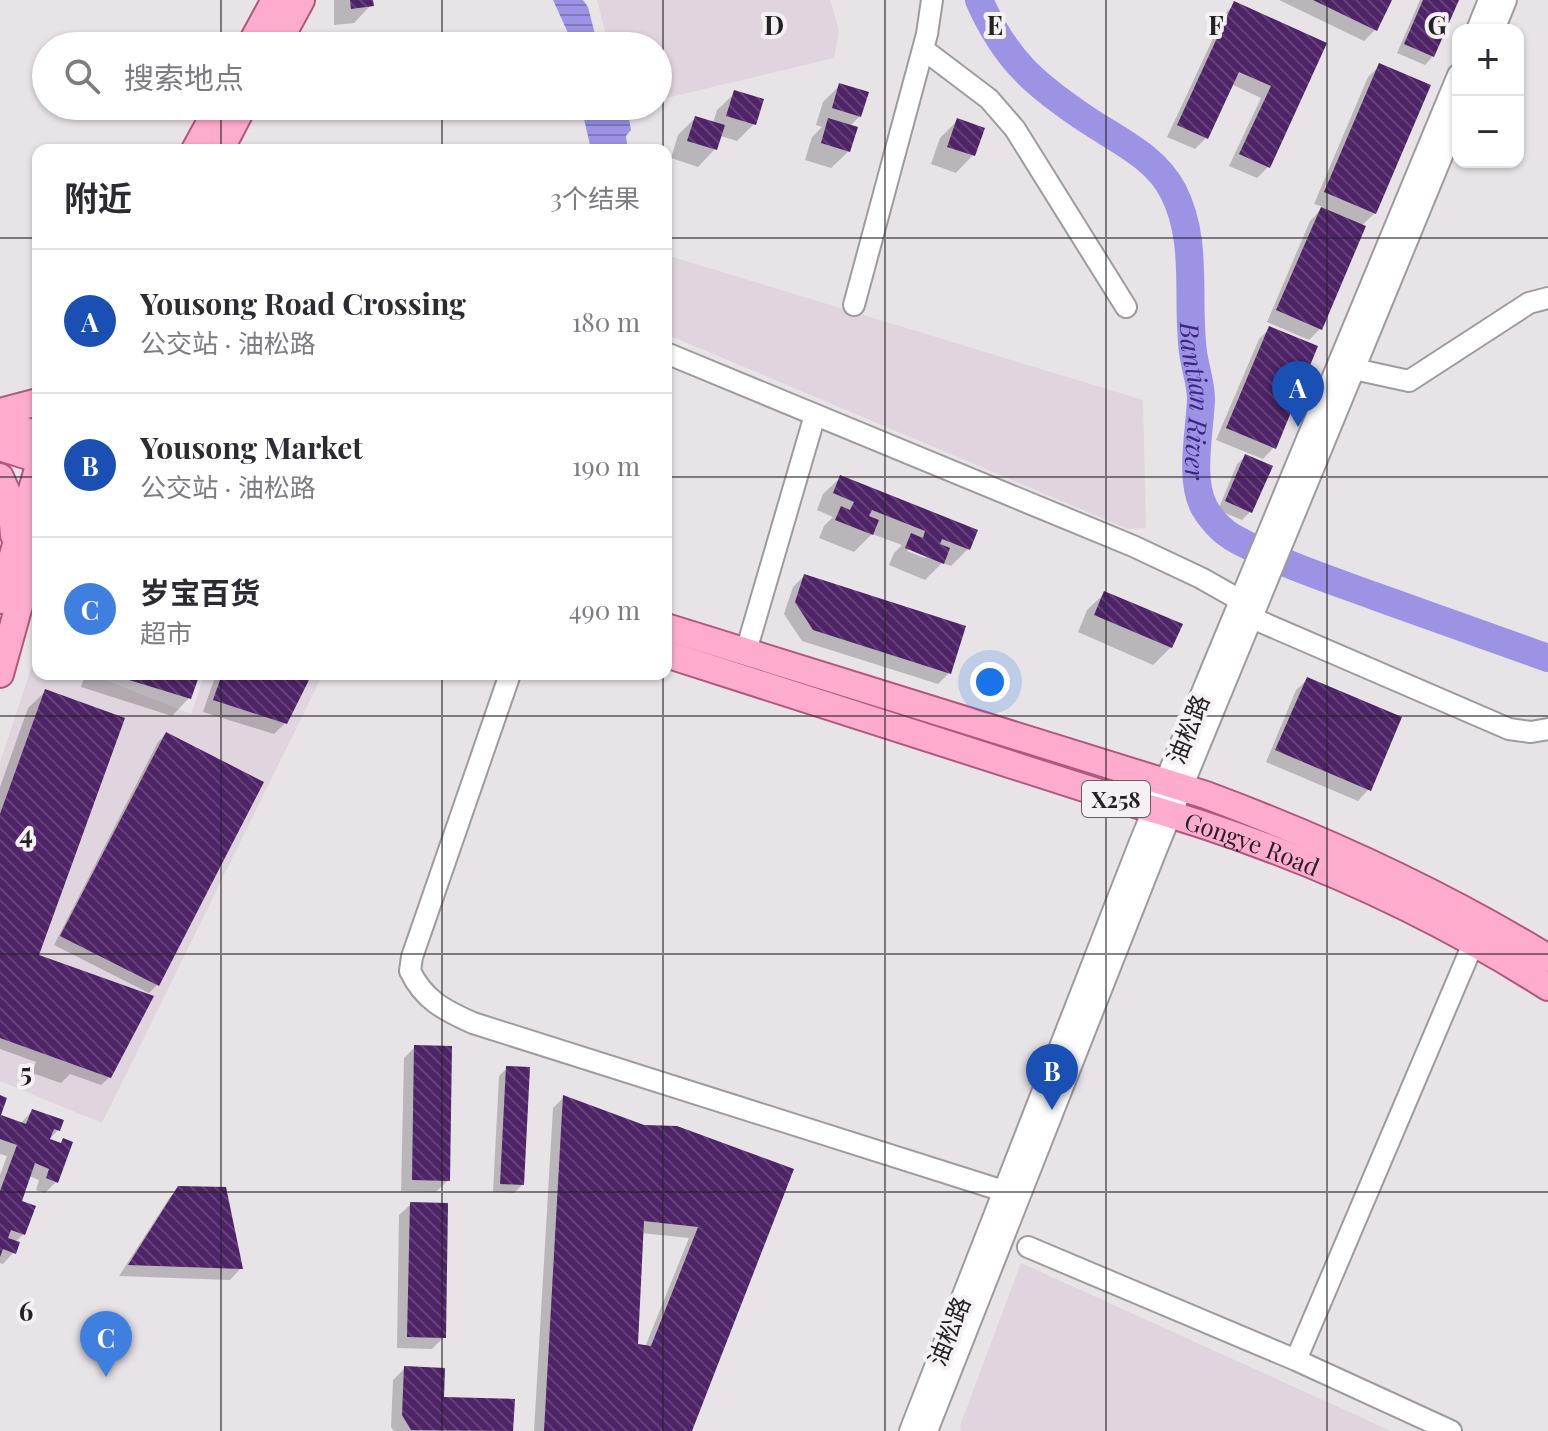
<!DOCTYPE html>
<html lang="zh">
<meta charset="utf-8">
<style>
:root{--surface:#fff;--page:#f2f2f3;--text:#2b2b33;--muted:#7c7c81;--line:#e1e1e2;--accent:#ea580c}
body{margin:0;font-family:"Playfair Display","Noto Sans SC",serif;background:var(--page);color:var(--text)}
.controls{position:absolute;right:24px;top:24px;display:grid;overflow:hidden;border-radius:16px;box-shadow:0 2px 6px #0004}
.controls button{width:72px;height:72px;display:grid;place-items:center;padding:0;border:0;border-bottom:2px solid var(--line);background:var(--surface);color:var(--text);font:40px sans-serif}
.you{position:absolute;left:990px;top:682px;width:28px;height:28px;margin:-20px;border:6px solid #fff;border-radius:50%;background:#1a73e8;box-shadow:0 0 0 12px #1a73e833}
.badge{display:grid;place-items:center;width:52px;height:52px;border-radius:50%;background:var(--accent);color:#fff;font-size:26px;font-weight:700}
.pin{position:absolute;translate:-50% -66px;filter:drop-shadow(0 2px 4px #0008)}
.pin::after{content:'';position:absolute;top:42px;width:28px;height:24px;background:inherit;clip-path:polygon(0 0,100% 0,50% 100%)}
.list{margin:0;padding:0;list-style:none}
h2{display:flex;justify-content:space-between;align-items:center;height:104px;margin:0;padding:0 32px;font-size:34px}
h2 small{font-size:26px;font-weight:400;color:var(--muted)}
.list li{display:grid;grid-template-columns:52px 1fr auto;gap:24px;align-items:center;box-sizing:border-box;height:144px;padding:0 32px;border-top:2px solid var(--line)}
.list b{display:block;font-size:30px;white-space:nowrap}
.list p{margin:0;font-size:26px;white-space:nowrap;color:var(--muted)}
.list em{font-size:26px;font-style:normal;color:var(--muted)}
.icon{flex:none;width:44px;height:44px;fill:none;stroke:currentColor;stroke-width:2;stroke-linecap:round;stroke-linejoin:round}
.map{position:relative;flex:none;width:1548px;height:1431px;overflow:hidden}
.search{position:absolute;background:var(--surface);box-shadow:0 2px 6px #0004;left:32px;top:32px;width:640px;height:88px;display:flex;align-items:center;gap:20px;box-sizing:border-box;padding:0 28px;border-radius:44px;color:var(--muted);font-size:30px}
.panel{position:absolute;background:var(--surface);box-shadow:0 2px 6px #0004;left:32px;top:144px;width:640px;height:536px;border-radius:16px}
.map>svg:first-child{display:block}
</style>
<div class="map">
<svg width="1548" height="1431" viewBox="0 0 1548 1431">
<defs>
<pattern id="water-rules" width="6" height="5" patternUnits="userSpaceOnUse" patternTransform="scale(2)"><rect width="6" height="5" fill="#9d93e5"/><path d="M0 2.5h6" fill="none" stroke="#8078b9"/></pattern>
<pattern id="building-back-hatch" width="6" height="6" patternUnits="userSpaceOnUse" patternTransform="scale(2)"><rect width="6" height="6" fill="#4e2367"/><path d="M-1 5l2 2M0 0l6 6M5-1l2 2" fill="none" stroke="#644278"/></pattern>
</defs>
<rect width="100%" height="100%" fill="#e8e3e7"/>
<!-- built -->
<path fill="#e0d4de" d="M597,0H830L839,30L834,58L658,100V46H609Z
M666,255L1143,400L1146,528L1128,529L666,334Z
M36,653L38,674H90L191,714L205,674H323L102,1123L0,1081V763Z
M1021,1263L1391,1431H961L960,1426Z"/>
<!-- water -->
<path fill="url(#water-rules)" d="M553,0H583L588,7L598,46H574Z
M581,106H615L618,115L628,113L631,130L626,136L628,150H594L590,145Z"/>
<!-- shadow -->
<path fill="#0003" fill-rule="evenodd" d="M334,0H371V5L354,23L334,25Z
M1279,0H1390L1376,29L1364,41Z
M1420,0H1457L1433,56L1425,65L1397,53Z
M1235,3L1324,44L1268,167L1257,178L1229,166L1261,98L1231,84L1206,138L1195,149L1167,137L1224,15Z
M1379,66L1375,213L1361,226L1320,329L1309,340L1267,322L1310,221L1323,207L1314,204L1368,77Z
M840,85L860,116L850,126L849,151L831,168L805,160L812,137L822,127L816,125L823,102Z
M735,93L754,124L737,141L721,136L715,149L698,167L671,158L678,135L695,118L713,123L717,110Z
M957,121L973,155L956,173L931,164L940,138Z
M1270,328L1274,447L1263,459L1216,440L1259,339Z
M1246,456L1250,512L1242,520L1218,510L1237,464Z
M841,477L968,549L951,566L942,563L925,580L889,565L894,553L902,545L872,534L854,552L819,538L824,526L833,517L817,510L823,494ZM910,548L928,555L925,558L907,551Z
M804,576L949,673L938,684L802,641L784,614L793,587Z
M1105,593L1171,647L1153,665L1078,632L1087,610Z
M38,642V659L33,657Z
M85,674H176L195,680L189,698L172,716L81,687Z
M216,674H309L285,723L274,734L203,712Z
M1308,679L1369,789L1358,801L1266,762L1296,690Z
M46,691L37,956L110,1077L101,1085L70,1074L61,1083L32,1073L36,1062L0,1049V787L28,708Z
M166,734L261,783L157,985L149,993L54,945L158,742Z
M415,1047L448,1180L436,1192L401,1191L404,1058Z
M507,1068L522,1185L514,1193L493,1192L499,1076Z
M564,1097L644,1127L792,1170L690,1431H534L553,1108ZM641,1233L689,1238L645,1347L636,1346Z
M32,1111L58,1130L48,1141L59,1145L63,1140L56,1182L45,1193L36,1190L39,1180L29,1176L19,1202L24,1234L15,1242L14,1252L3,1264L0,1263V1175L7,1156L0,1154V1116L20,1124Z
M179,1188L241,1268L230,1280L119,1276L170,1197Z
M411,1204L444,1337L432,1349L397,1348L399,1215Z
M405,1368L441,1399L513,1400L511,1431H394L391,1427L393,1380Z"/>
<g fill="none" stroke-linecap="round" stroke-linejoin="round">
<!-- river -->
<path stroke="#9d93e5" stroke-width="28" id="s1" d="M979,0C1005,59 1034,84 1086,119C1117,140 1155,156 1173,191C1199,241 1186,299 1193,352C1195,368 1201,383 1201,399C1200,430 1189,479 1204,507C1210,518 1221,530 1232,537C1278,563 1328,579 1377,597C1434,617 1491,638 1548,658"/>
</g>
<!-- building -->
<path fill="url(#building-back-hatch)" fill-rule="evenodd" d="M350,0H373L374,6L351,9Z
M1313,0H1392L1377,31Z
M1423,0H1459L1434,57L1404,44Z
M1234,1L1327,43L1270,168L1239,154L1271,86L1239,72L1208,139L1177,125Z
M1379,63L1431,85L1376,214L1324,192Z
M839,83L869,92L861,117L832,108Z
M734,90L764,99L756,125L726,116Z
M695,116L725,125L717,150L687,141Z
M828,118L858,127L850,152L821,143Z
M957,118L985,128L975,156L947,147Z
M1321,207L1366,226L1322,330L1276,310Z
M1269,326L1318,346L1276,449L1226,428Z
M1245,454L1273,466L1252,513L1225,501Z
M840,475L978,530L970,550L942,539L940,544L950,548L944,564L905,548L911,533L923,538L925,531L872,510L869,516L879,520L873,535L835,520L841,506L850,510L854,502L833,493Z
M804,574L966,626L951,674L813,630L795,602Z
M1104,591L1183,624L1172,648L1094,615Z
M183,674L198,679L191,699L113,675Z
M222,674H312L287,724L213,700Z
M1307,677L1402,717L1371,791L1275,750Z
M45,689L125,718L39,955L154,996L111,1078L0,1038V814Z
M166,732L264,782L159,986L60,936Z
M414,1045L452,1046L450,1181L412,1180Z
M506,1066L530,1067L524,1185L500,1184Z
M0,1095L7,1098L1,1115L26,1124L32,1109L64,1120L60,1131L54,1129L50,1139L61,1143L63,1138L73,1142L58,1183L46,1178L49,1169L35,1163L22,1201L36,1206L25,1235L11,1230L8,1238L20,1242L16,1254L3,1249L0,1257V1191L17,1145L0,1139Z
M563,1095L644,1125L677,1126L794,1169L692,1431H544ZM644,1221L698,1227L651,1346L638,1344Z
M178,1186L226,1187L243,1269L128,1265Z
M410,1202L448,1203L446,1338L407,1337Z
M404,1366L445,1368L444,1397L515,1399L513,1431L411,1430L402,1415Z"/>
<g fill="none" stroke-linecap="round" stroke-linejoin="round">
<defs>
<path id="minor" d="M1477,30L1489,0
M1494,30L1506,0
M923,49L989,99L1015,129L1126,307
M854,305L927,34L932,0
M666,353L1133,546L1201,578L1240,600
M1354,369L1409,381L1529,303L1548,298
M1252,618L1509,729L1531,732L1548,729
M746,651L815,415
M510,674L412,957L410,971C424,1000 444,1010 473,1023L1013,1194
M1028,1247L1296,1360L1451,1431
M1296,1360L1473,944
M910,1431L1140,842L1458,75
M927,1431L1157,848L1458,117"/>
<g id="major">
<path d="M250,46L275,0"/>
<path d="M276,46L301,0"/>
<path d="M195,150L219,106"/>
<path d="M220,150L243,106"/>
<path d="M0,412L38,402"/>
<path d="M0,423L38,435"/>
<path d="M0,447L38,459"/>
<path d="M0,477L11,502L14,535"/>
<path d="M0,600L38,469"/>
<path d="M666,627L1206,795C1324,839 1440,892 1548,958"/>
<path id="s2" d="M666,654L1128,802C1276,843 1419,905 1548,987"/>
<path d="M0,674L38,537"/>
</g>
</defs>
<!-- minor casing -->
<use href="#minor" stroke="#9f9a9d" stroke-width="24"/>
<!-- major casing -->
<use href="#major" stroke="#b1577d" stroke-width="30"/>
<!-- minor -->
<use href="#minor" stroke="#fff" stroke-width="20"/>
<!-- major -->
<use href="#major" stroke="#feacce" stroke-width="26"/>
</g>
<!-- grid -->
<path fill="none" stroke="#232123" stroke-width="2" stroke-opacity="0.55" d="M221,0V46M442,0V46M663,0V150M885,0V1431M1106,0V1431M1327,0V1431M221,106V150M442,106V150M0,238H38M666,238H1548M0,477H38M666,477H1548M221,674V1431M442,674V1431M663,674V1431M0,716H1548M0,954H1548M0,1192H1548"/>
<g text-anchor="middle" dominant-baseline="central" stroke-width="8" stroke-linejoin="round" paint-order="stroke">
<!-- shield labels -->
<rect fill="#f5f0f4" stroke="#625f62" stroke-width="2" x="1082" y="781" width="68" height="36" rx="6"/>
<g font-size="22" font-weight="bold" fill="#232123">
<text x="1116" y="799">X258</text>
</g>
<!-- street labels -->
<g font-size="24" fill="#232123" stroke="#f5f0f4">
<text transform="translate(1187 729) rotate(-68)">油松路</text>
<text stroke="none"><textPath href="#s2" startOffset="616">Gongye Road</textPath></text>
<text transform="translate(948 1331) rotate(-68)">油松路</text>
</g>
<!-- water labels -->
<g font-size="26" font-style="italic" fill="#3c2381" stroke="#f5f0f4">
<text stroke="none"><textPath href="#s1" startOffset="490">Bantian River</textPath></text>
</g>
</g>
<g font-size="26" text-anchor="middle" font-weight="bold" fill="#232123" stroke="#f5f0f4" stroke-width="8" stroke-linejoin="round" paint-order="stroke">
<text x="774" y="35">D</text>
<text x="995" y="35">E</text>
<text x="1216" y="35">F</text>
<text x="1437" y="35">G</text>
<text x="26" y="844">4</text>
<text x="26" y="1082">5</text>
<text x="26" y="1321">6</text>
</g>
</svg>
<div class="controls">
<button>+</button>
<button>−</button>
</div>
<div class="you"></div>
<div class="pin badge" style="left:1298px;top:427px;background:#1a4fb4">A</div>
<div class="pin badge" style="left:1052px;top:1110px;background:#1a4fb4">B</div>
<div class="pin badge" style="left:106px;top:1377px;background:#3f7fe0">C</div>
<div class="search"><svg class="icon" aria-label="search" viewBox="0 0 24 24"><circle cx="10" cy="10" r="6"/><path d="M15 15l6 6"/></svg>搜索地点</div>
<section class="panel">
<h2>附近<small>3个结果</small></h2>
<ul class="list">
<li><span class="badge" style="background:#1a4fb4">A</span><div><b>Yousong Road Crossing</b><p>公交站 · 油松路</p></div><em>180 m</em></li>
<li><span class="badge" style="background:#1a4fb4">B</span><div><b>Yousong Market</b><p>公交站 · 油松路</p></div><em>190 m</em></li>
<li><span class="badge" style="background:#3f7fe0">C</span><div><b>岁宝百货</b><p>超市</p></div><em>490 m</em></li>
</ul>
</section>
</div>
